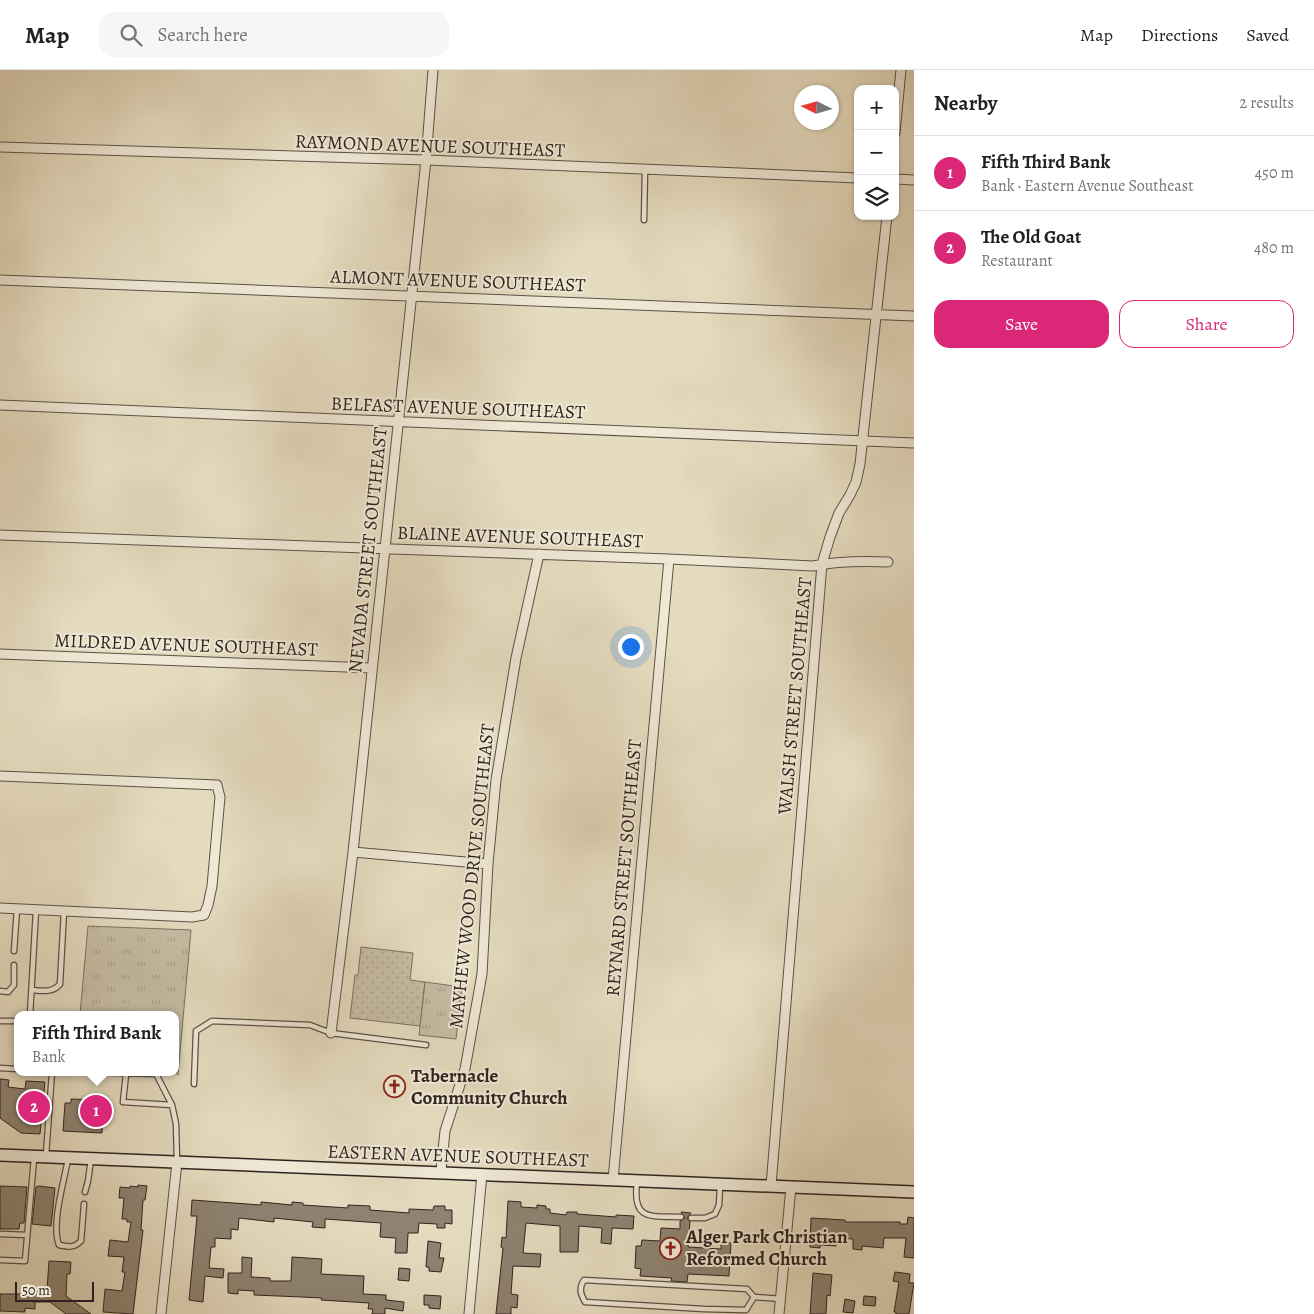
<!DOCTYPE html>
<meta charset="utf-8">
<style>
:root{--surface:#fff;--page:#f6f6f6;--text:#222;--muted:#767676;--line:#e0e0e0;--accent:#db2777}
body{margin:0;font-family:Alegreya,serif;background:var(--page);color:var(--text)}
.controls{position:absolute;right:15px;top:15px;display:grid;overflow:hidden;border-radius:10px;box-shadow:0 1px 4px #0004}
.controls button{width:45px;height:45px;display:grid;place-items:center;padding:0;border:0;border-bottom:1px solid var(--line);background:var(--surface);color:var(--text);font:25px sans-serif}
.compass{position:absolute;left:794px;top:15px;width:45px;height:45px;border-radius:50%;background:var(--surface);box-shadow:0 1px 4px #0004;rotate:275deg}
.scale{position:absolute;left:15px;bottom:12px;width:79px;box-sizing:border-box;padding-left:5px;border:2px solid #30231f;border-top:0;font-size:14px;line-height:18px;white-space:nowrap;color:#30231f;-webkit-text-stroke:4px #eee8d5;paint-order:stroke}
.you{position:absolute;left:630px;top:576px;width:18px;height:18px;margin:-12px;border:4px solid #fff;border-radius:50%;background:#1a73e8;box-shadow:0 0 0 8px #1a73e833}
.badge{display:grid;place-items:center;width:32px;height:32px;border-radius:50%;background:var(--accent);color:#fff;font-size:16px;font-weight:700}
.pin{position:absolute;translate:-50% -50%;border:2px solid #fff;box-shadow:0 1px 5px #0006}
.popup{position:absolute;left:14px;top:941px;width:165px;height:65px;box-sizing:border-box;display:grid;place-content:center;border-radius:10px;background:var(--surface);filter:drop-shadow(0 1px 4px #0005);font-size:16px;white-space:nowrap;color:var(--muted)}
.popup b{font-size:19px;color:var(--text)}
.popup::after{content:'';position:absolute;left:50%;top:100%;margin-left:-10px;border:10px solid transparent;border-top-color:var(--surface)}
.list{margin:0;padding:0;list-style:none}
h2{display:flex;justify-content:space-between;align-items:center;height:65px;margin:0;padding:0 20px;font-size:21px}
h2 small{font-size:16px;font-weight:400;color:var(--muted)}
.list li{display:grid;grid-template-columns:32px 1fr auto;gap:15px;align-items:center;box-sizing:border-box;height:75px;padding:0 20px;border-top:1px solid var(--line)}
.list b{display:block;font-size:19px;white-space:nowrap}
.list p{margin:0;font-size:16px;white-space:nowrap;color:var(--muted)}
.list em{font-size:16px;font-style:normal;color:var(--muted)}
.actions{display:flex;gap:10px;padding:15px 20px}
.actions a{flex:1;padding:11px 0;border:1px solid var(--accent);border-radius:15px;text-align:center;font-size:18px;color:var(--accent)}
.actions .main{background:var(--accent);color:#fff}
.icon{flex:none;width:28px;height:28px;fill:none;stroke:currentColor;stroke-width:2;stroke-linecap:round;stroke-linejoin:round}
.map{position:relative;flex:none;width:914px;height:1244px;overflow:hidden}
header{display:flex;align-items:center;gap:30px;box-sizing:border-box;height:70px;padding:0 25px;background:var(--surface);border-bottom:1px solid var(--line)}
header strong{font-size:24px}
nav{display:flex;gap:28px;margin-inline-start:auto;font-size:18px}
.search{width:350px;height:45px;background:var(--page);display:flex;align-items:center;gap:12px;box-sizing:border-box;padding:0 18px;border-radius:15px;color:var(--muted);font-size:19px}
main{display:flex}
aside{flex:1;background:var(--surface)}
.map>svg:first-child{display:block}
</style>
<header>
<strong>Map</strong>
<div class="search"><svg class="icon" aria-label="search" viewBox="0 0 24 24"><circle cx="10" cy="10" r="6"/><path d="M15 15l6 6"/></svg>Search here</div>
<nav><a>Map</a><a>Directions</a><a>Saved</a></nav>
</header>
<main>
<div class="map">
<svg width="914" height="1244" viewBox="0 0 914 1244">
<defs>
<pattern id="grass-dots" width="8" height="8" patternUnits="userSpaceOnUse" patternTransform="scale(1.25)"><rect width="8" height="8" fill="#c6bca4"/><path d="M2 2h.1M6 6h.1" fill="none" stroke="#aaa18d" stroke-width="1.8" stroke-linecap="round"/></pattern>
<pattern id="park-tufts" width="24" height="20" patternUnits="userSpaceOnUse" patternTransform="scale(1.25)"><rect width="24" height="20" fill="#c6bca4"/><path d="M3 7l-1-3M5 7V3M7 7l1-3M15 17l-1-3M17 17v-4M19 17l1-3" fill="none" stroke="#aaa18d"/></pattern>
</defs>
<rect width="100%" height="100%" fill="#e5dbbf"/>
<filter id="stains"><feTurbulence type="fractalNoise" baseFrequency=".004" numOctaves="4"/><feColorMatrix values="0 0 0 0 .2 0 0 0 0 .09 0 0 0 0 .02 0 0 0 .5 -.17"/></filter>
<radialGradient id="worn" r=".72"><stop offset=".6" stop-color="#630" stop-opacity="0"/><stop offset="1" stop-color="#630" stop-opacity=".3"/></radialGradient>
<!-- grass -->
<path fill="url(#grass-dots)" stroke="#7b7062" d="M361,877L413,883L410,910L425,912L420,956L350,948L355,905H358Z"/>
<!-- park -->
<path fill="url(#park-tufts)" stroke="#7b7062" d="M88,856L191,860L178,1005L175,1001V945L80,944Z
M425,912L462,917L456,969L419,965Z"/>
<!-- building -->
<path fill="#8e8372" stroke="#30231f" d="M0,1009L9,1010L8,1017L25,1019L26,1011L45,1012L40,1064L21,1063L0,1048Z
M71,1029L97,1030V1034L103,1035L102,1063L63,1061L65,1033H71Z
M138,1115L147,1116L145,1130H143L141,1160H143L133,1244L103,1242L105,1219L122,1221L125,1202H122L124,1187L108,1186L110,1170L128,1172L131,1152H127V1149H122L124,1128H119L120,1117L130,1118V1116L138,1117Z
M0,1116L27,1117L24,1153H20L19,1159H0Z
M39,1116L55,1118L51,1156L32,1154L36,1117Z
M192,1130L261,1135V1132L292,1135V1132L303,1133V1135L348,1138V1135L370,1136V1140L409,1143V1139L433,1140L434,1136H445V1140H452V1154L445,1153V1158H437V1154L419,1153L418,1163H408L407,1183H395L396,1168L380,1167L381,1153L325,1149V1158L312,1157L313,1152L274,1148V1152L239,1148L238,1160L231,1159V1169L215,1168V1177H211L209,1198L224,1199L223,1208L205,1206L203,1232L189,1230L197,1146H191Z
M508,1131L521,1132V1137L537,1138V1135L546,1136V1139H550V1143L566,1145L567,1142H577V1144L616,1147V1145L634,1146L633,1159L612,1158L611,1174L601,1173L602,1158L579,1156L578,1182H560V1156L526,1153L523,1183L541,1184L540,1197L513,1196L511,1224L518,1225L517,1238L511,1237V1244H496L503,1178L501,1177L502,1167L506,1168Z
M681,1142L691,1143L687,1148L690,1152L688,1177L721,1179V1172L731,1173L729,1206L688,1204L687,1212L671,1211L672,1208L640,1206L641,1199L635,1198L636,1176H641L642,1170L660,1171L661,1158L680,1159V1151L685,1148Z
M908,1147L914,1148V1188L904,1187L906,1168H884L883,1178L862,1176V1180L853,1179V1169L837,1168L836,1176L820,1175V1178L810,1177L811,1148L845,1150V1152H900V1154H907Z
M428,1171L441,1173L439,1188H444L441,1202L429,1201V1197H426Z
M242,1187L252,1188L251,1207L270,1208V1211H291L292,1187L322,1189L321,1204L364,1206L363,1224L386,1225V1230L404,1232L403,1241L385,1238V1244H372L373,1239H368L369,1233L321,1230L322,1228L302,1227L254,1225V1221L238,1220V1224L228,1223V1203H242Z
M49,1191L71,1192L70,1204H67L66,1226L91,1244H66L50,1232H35V1239L25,1238V1242L0,1241V1224H35V1219L47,1220Z
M399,1198L410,1199L409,1211L398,1210Z
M895,1202L910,1204L909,1213H914L909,1244H896V1242H894L899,1212L893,1211Z
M813,1203L832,1205L830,1226L827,1225L826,1244H810Z
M424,1225L441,1226L440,1239L429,1238V1235H424Z
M864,1226L876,1227L875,1236L863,1235Z
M845,1229L855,1231L853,1243L843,1242Z"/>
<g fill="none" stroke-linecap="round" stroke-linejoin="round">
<defs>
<path id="service" d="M644,150L645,100
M14,881L17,839
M32,920C42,921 53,923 60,914L64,841
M0,921L8,922L14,915V895
M30,945L36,840
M0,951H17
M0,998L17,999
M83,1002L156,1004
M155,1002L172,1035L176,1054L177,1091
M126,1004L123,1032L172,1035
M194,1014L196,961L212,951L310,955L331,963L426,975
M46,1085L52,1002
M68,1089C64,1112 51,1154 59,1175C69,1177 74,1178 81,1171L84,1134
M637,1112C632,1151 650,1146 681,1147
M85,1122L88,1111L91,1089
M691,1148H705L715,1144L719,1135L720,1116
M0,1164L27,1165
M0,1190L25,1191L34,1088
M754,1227L746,1240L704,1239L585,1232C580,1223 579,1218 584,1210L747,1219L754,1227L781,1229"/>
<path id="minor" d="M895,63L901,0
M0,77L426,90L858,108
M895,109L914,110
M0,210L914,246
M0,335L914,373
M0,465L669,489L813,496C838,491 863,491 888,492
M0,584L372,598
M0,706L217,715L220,727L212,816L208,835L204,845L192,847L0,838
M353,782L488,794
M331,963L353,782L426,90L433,0
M441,1101L445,1061L465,999L482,904L488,794L496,710L516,588L539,484
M613,1110L669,489
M771,1116L822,494L830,467L839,443L850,425L856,412L860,394L887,146
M161,1244L177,1092
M469,1244L482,1104
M779,1244L791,1117"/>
<path id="secondary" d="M0,1085L914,1122"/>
</defs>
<!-- service casing -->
<use href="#service" stroke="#5d5147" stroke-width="7"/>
<!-- minor casing -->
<use href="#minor" stroke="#5d5147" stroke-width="11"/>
<!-- secondary casing -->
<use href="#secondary" stroke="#30231f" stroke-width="14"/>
<!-- service -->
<use href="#service" stroke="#eee8d5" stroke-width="4.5"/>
<!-- minor -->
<use href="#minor" stroke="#eee8d5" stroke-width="9"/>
<!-- secondary -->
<use href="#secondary" stroke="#eee8d5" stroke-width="11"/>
</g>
<!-- icons -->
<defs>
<symbol id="church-ring" viewBox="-11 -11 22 22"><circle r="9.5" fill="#eee8d5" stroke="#8f2418" stroke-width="1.5"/><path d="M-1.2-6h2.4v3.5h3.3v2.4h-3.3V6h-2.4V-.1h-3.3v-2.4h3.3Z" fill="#8f2418"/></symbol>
</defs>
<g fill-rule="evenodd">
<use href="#church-ring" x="382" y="1004" width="25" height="25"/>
<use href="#church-ring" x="658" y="1166" width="25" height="25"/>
</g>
<g text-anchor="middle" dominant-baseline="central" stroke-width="4" stroke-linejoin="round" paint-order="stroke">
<!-- street labels -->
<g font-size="19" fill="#30231f" stroke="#eee8d5">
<text transform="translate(430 76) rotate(2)">RAYMOND AVENUE SOUTHEAST</text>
<text transform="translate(458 211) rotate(2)">ALMONT AVENUE SOUTHEAST</text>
<text transform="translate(458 338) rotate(2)">BELFAST AVENUE SOUTHEAST</text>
<text transform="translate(520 467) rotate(2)">BLAINE AVENUE SOUTHEAST</text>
<text transform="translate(368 480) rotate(-84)">NEVADA STREET SOUTHEAST</text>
<text transform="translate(186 575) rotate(2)">MILDRED AVENUE SOUTHEAST</text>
<text transform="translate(795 626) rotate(-85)">WALSH STREET SOUTHEAST</text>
<text transform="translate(624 798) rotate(-85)">REYNARD STREET SOUTHEAST</text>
<text transform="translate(472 806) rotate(-84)">MAYHEW WOOD DRIVE SOUTHEAST</text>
<text transform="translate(458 1086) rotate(2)">EASTERN AVENUE SOUTHEAST</text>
</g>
<!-- poi labels -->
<g font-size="19" font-weight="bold" fill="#30231f" stroke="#eee8d5" text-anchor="start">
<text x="411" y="1006">Tabernacle<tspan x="411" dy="22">Community Church</tspan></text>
<text x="686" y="1167">Alger Park Christian<tspan x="686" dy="22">Reformed Church</tspan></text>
</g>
</g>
<rect width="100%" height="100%" filter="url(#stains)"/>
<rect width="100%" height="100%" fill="url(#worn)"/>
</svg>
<div class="controls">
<button>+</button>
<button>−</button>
<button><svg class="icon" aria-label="layers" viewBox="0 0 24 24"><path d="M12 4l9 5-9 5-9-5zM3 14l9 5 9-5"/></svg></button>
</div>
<svg class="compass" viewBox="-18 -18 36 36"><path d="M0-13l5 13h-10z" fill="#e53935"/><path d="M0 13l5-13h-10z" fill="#767676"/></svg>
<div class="scale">50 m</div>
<div class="you"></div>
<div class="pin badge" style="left:96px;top:1041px">1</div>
<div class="popup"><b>Fifth Third Bank</b>Bank</div>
<div class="pin badge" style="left:34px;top:1037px">2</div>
</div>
<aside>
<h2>Nearby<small>2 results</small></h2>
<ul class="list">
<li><span class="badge">1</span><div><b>Fifth Third Bank</b><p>Bank · Eastern Avenue Southeast</p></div><em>450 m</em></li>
<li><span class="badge">2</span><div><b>The Old Goat</b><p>Restaurant</p></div><em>480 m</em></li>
</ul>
<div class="actions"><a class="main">Save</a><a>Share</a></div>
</aside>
</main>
